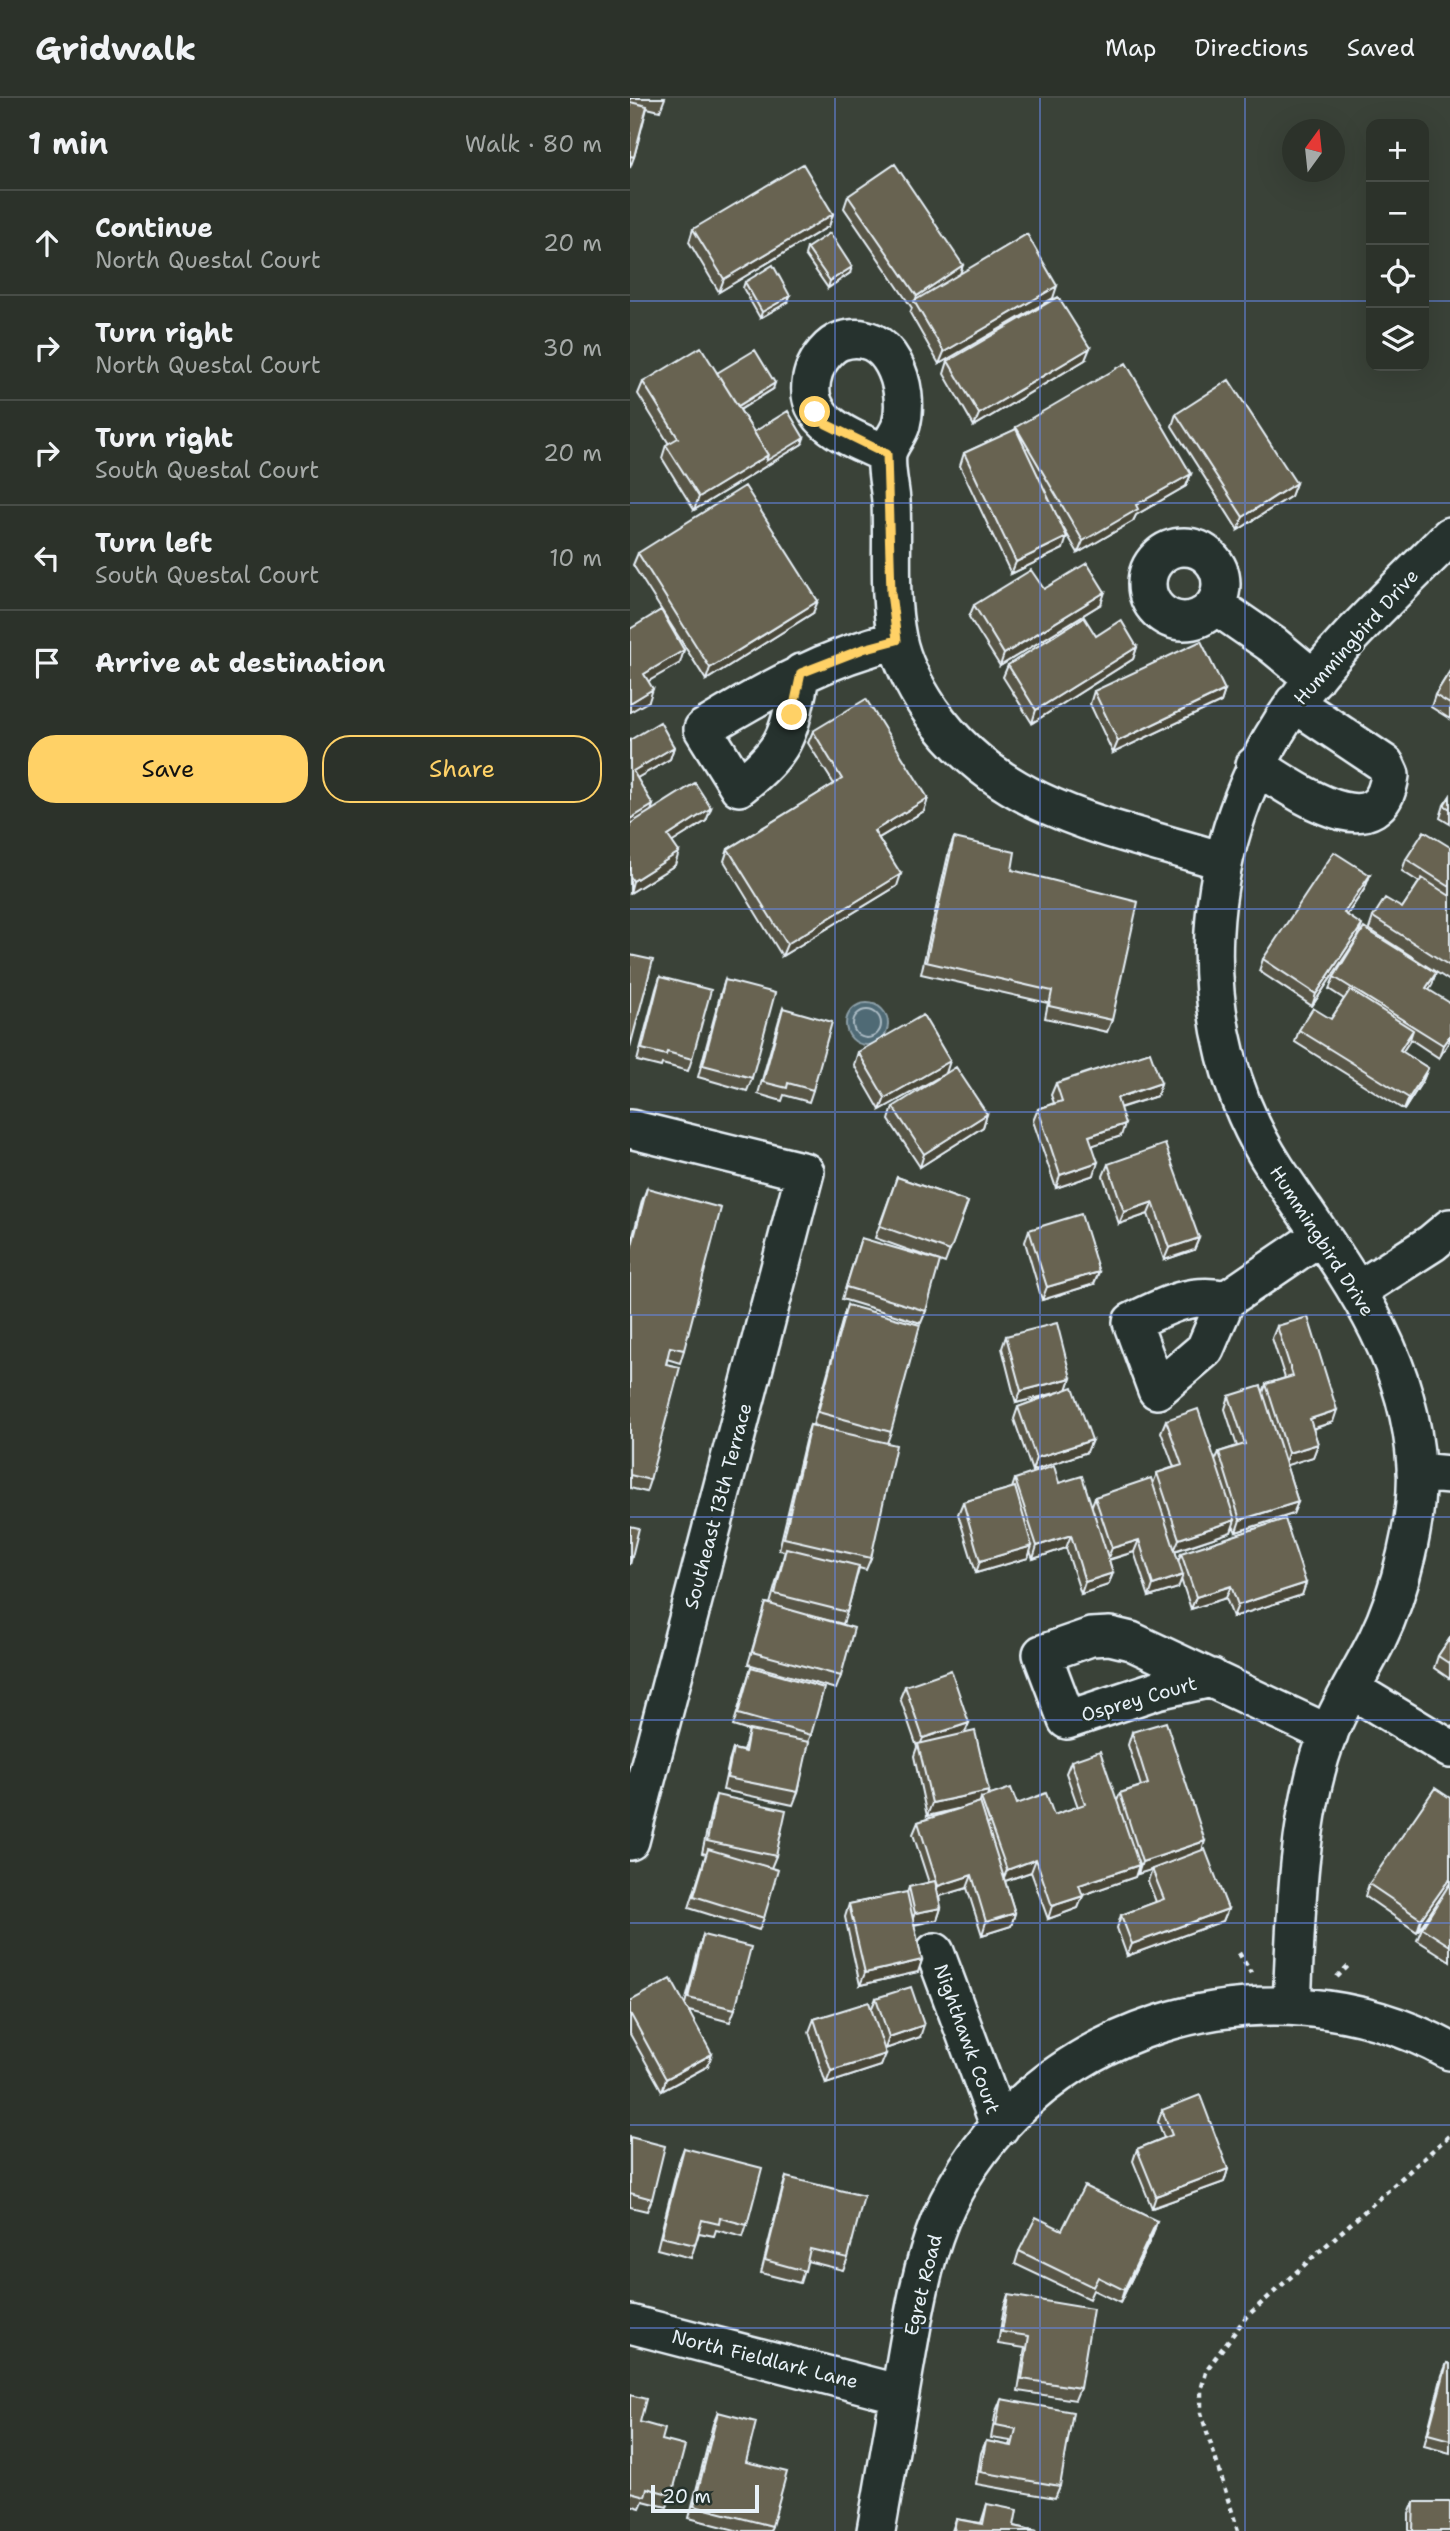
<!DOCTYPE html>
<meta charset="utf-8">
<style>
:root{--surface:#2c322a;--page:#343a32;--text:#f1f3f6;--muted:#a6aaa8;--line:#484d47;--accent:#ffd166}
body{margin:0;font-family:"Shantell Sans",sans-serif;background:var(--page);color:var(--text)}
.controls{position:absolute;right:21px;top:21px;display:grid;overflow:hidden;border-radius:14px;box-shadow:0 7px 28px #0002}
.controls button{width:63px;height:63px;display:grid;place-items:center;padding:0;border:0;border-bottom:2px solid var(--line);background:var(--surface);color:var(--text);font:35px sans-serif}
.compass{position:absolute;left:652px;top:21px;width:63px;height:63px;border-radius:50%;background:var(--surface);box-shadow:0 7px 28px #0002;rotate:15deg}
.scale{position:absolute;left:21px;bottom:18px;width:108px;box-sizing:border-box;padding-left:7px;border:4px solid #e8f1f8;border-top:0;font-size:19px;line-height:24px;white-space:nowrap;color:#e8f1f8;-webkit-text-stroke:5px #26332d;paint-order:stroke}
.stop{position:absolute;width:21px;height:21px;margin:-16px;border:5px solid #ffd166;border-radius:50%;background:#fff}
.stop.end{background:#ffd166;border-color:#fff;box-shadow:0 2px 7px #0008}
.list{margin:0;padding:0;list-style:none}
h2{display:flex;justify-content:space-between;align-items:center;height:91px;margin:0;padding:0 28px;font-size:30px}
h2 small{font-size:23px;font-weight:400;color:var(--muted)}
.list li{display:grid;grid-template-columns:46px 1fr auto;gap:21px;align-items:center;box-sizing:border-box;height:105px;padding:0 28px;border-top:2px solid var(--line)}
.list b{display:block;font-size:26px;white-space:nowrap}
.list p{margin:0;font-size:23px;white-space:nowrap;color:var(--muted)}
.list em{font-size:23px;font-style:normal;color:var(--muted)}
.actions{display:flex;gap:14px;padding:21px 28px}
.actions a{flex:1;padding:16px 0;border:2px solid var(--accent);border-radius:28px;text-align:center;font-size:24px;color:var(--accent)}
.actions .main{background:var(--accent);color:#111}
.icon{flex:none;width:38px;height:38px;fill:none;stroke:currentColor;stroke-width:2;stroke-linecap:round;stroke-linejoin:round}
.map{position:relative;flex:none;width:820px;height:2433px;overflow:hidden}
header{display:flex;align-items:center;gap:42px;box-sizing:border-box;height:98px;padding:0 35px;background:var(--surface);border-bottom:2px solid var(--line)}
header strong{font-size:33px}
nav{display:flex;gap:38px;margin-inline-start:auto;font-size:24px}
main{display:flex}
aside{flex:1;background:var(--surface)}
.map>svg:first-child{display:block}
</style>
<header>
<strong>Gridwalk</strong>
<nav><a>Map</a><a>Directions</a><a>Saved</a></nav>
</header>
<main>
<aside>
<h2>1 min<small>Walk · 80 m</small></h2>
<ul class="list">
<li><svg class="icon" aria-label="ahead" viewBox="0 0 24 24"><path d="M12 20V5M6 11l6-6 6 6"/></svg><div><b>Continue</b><p>North Questal Court</p></div><em>20 m</em></li>
<li><svg class="icon" aria-label="right" viewBox="0 0 24 24"><path d="M7 20v-9h11M14 6l5 5-5 5"/></svg><div><b>Turn right</b><p>North Questal Court</p></div><em>30 m</em></li>
<li><svg class="icon" aria-label="right" viewBox="0 0 24 24"><path d="M7 20v-9h11M14 6l5 5-5 5"/></svg><div><b>Turn right</b><p>South Questal Court</p></div><em>20 m</em></li>
<li><svg class="icon" aria-label="left" viewBox="0 0 24 24"><path d="M17 20v-9H6M10 6l-5 5 5 5"/></svg><div><b>Turn left</b><p>South Questal Court</p></div><em>10 m</em></li>
<li><svg class="icon" aria-label="arrive" viewBox="0 0 24 24"><path d="M6 21V4h12l-3 4 3 4H6"/></svg><div><b>Arrive at destination</b></div></li>
</ul>
<div class="actions"><a class="main">Save</a><a>Share</a></div>
</aside>
<div class="map">
<svg width="820" height="2433" viewBox="0 0 820 2433">
<rect width="100%" height="100%" fill="#3a4238"/>
<filter id="ink" filterUnits="userSpaceOnUse"><feTurbulence type="fractalNoise" baseFrequency=".0143" numOctaves="2"/><feDisplacementMap in="SourceGraphic" scale="14" xChannelSelector="R" yChannelSelector="G"/><feConvolveMatrix kernelMatrix="1 2 1 2 8 2 1 2 1" color-interpolation-filters="sRGB"/></filter>
<g filter="url(#ink)">
<!-- water -->
<path fill="#506a75" stroke="#8da0a9" stroke-width="2" d="M216 926a21 21 0 1 1 42 0a21 21 0 1 1-42 0Z"/>
<g fill="none" stroke-linecap="round" stroke-linejoin="round">
<!-- shore -->
<path stroke="#abbbc4" stroke-width="2" d="M223 926a14 14 0 1 1 28 0a14 14 0 1 1-28 0Z"/>
<defs>
<path id="street" d="M257,356C221,340 167,323 184,273C188,262 199,247 211,243C260,227 281,290 271,327C268,337 259,346 257,356C255,370 260,389 261,403C263,449 258,495 267,540C272,565 286,591 300,612C369,713 484,730 593,763
M517 486a37 37 0 1 1 74 0a37 37 0 1 1-74 0Z
M585,507L643,547L684,581
M171,575C158,635 160,649 109,689L73,631C135,593 196,559 267,542
M625,667C660,688 750,757 760,677L755,666L664,605
M0,1031L175,1074L0,1743
M727,1193L802,1145L820,1130
M596,1202L575,1251L527,1292L502,1224C533,1209 562,1193 596,1202L690,1138
M786,1374L820,1377
M582,1580L527,1592L437,1622L412,1556L461,1539L480,1538L501,1543L699,1636
M721,1591L820,1651
M305,1854L370,2029
M662,1908C666,1824 666,1740 690,1659C703,1617 728,1580 747,1542C770,1495 789,1420 786,1368C779,1249 709,1166 646,1071C553,929 567,740 665,605C709,544 767,492 820,438
M0,2226L270,2296
M246,2433C256,2376 266,2318 276,2261C284,2214 292,2167 310,2122C393,1927 638,1852 820,1953"/>
</defs>
<!-- street casing -->
<use href="#street" stroke="#e8f1f8" stroke-width="42"/>
<!-- path -->
<path stroke="#e8f1f8" stroke-width="4.5" stroke-dasharray="5 5" stroke-linecap="butt" d="M609,1855L621,1875
M707,1879L721,1865
M608,2433L571,2315V2292L577,2271L616,2219L820,2037"/>
<!-- street -->
<use href="#street" stroke="#26332d" stroke-width="37"/>
</g>
<!-- wall -->
<path fill="#595646" stroke="#e8f1f8" stroke-width="2" d="M0,0H35L30,13L17,10L4,59L0,70Z
M218,98L330,176L423,200L309,266L280,215L282,210L214,110Z
M203,116L199,128L89,194L59,144L63,131Z
M177,150L220,175L198,190L175,157Z
M115,184L158,204L130,220L113,190Z
M455,262L344,328L314,276L318,263Z
M87,275L143,291L110,312L124,334L172,346L64,412L32,360L36,347L39,346L8,296L13,284Z
M546,316L666,385L661,398L608,432L542,328Z
M386,329L561,376L556,388L506,417L503,423L448,455L431,426L433,451L381,476L330,368L334,355L385,332Z
M8,455L183,515L76,582L3,467Z
M414,491L471,506L370,568L339,519L344,507Z
M466,538L507,549L503,561L402,625L373,579L378,567Z
M820,573V621L801,609L805,597Z
M595,592L591,604L483,655L460,606L464,593Z
M183,633L298,700L294,713L249,740L267,788L152,858L94,763L98,751L204,686L178,645Z
M0,642L44,649L40,661L7,680L21,713L81,710L76,723L42,744L45,767L0,795Z
M820,698V726L810,720L814,707Z
M324,740L382,772L482,922L477,934L415,920L418,905L291,876L319,753Z
M820,749V883L739,831L743,819L772,810L789,784L772,773L776,761Z
M740,777L735,790L717,817L728,839L682,908L629,873L633,861Z
M30,879L62,961L58,973L32,966L31,969L7,963L26,891Z
M704,879L802,887L799,892L820,942L809,960L780,941L772,954L798,970L793,982L774,1012L665,944L669,932L701,921L714,901L699,891Z
M95,882L122,980L117,993L68,979L91,894Z
M153,910L183,992L179,1004L154,997L152,1003L128,996L149,922Z
M228,954L316,975L250,1012L224,967Z
M426,985H531L527,998L490,1010L491,1038L463,1047L464,1077L426,1090L403,1023L408,1011L424,1005L421,997Z
M263,1009L357,1016L353,1029L290,1069L259,1022Z
M478,1066L569,1140L564,1152L534,1162L518,1116L489,1126L473,1078Z
M267,1079L338,1104L315,1165L245,1140Z
M17,1090L54,1252L50,1265L37,1261L20,1382L16,1394L0,1390V1150L12,1103Z
M399,1132L464,1186L412,1202L395,1144Z
M231,1140L296,1213L291,1225L212,1201Z
M217,1207L261,1334L257,1345L241,1460L236,1472L229,1470L217,1514L213,1526L189,1520L211,1578L206,1591L118,1566L136,1505L140,1506L155,1453L149,1452L176,1339L180,1327L205,1333L183,1327L213,1220Z
M647,1228L703,1324L683,1331L688,1346L683,1359L656,1367L668,1404L663,1416L606,1434L603,1428L601,1434L545,1453L548,1464L551,1455L676,1485L672,1497L603,1519L596,1500L561,1511L551,1481L548,1490L519,1499L504,1454L479,1462L483,1475L478,1487L451,1496L436,1450L403,1461L400,1453L398,1460L346,1475L328,1416L333,1404L382,1390L385,1381L429,1385L462,1407L465,1399L523,1386L527,1375L544,1369L531,1334L536,1322L585,1363L589,1354L607,1348L595,1311L599,1298L633,1295L636,1286L655,1280L642,1240Z
M376,1238L441,1280L437,1291L457,1354L402,1373L384,1321L388,1309L430,1294L386,1305L372,1250Z
M820,1540V1581L804,1570L808,1558Z
M121,1569L181,1637L178,1644L168,1694L163,1707L93,1692L99,1664L103,1651L113,1653L119,1633L103,1628Z
M275,1588L335,1635L359,1693L357,1698L387,1706L424,1717L448,1709L436,1675L441,1663L487,1703L490,1695L511,1688L498,1647L502,1634L572,1752L598,1811L593,1823L497,1858L487,1830L491,1817L526,1804L518,1783L522,1771L508,1776L507,1773L505,1779L452,1797L448,1810L418,1821L401,1774L375,1783L385,1815L381,1828L352,1837L337,1790L309,1798L311,1810L307,1822L284,1827L292,1862L288,1874L230,1887L215,1819L219,1806L277,1795L279,1789L299,1785L283,1736L288,1724L332,1710L297,1718L284,1658L287,1649L270,1600Z
M86,1697L146,1758L141,1770L134,1820L129,1832L59,1810L76,1756L72,1755L82,1709Z
M820,1700V1863L787,1842L792,1830L813,1796L787,1834L735,1798L739,1786Z
M73,1837L105,1911L100,1924L59,1913L78,1968L32,1993L0,1936V1903L55,1906L69,1850Z
M246,1900L290,1939L255,1951L251,1968L196,1986L179,1934L184,1921L241,1912Z
M532,2012L598,2071L594,2084L522,2110L503,2063L507,2051L534,2040L528,2024Z
M0,2039L22,2101L17,2113L0,2109Z
M54,2050L117,2127L113,2139L86,2132L84,2138L69,2135L61,2160L27,2151L49,2063Z
M156,2079L218,2160L213,2172L177,2163L170,2185L131,2175L152,2091Z
M527,2123L523,2136L490,2205L463,2192L459,2201L385,2166L389,2153L432,2132Z
M378,2197L450,2290L445,2302L388,2293L395,2250L368,2246L374,2209Z
M817,2265L820,2266V2355L794,2348L812,2277Z
M0,2297L10,2324L32,2342L42,2397L37,2409L13,2403L10,2410L0,2407Z
M371,2301L430,2388L425,2400L346,2386L351,2355L356,2343L380,2348L381,2343L361,2340L366,2313Z
M88,2314L116,2364L142,2428L140,2433H109L59,2420L83,2326Z
M784,2404L820,2433H779V2416Z
M357,2406L384,2428L407,2433H322L326,2421L351,2425Z"/>
<!-- shaded-wall -->
<path fill="#484639" stroke="#e8f1f8" stroke-width="2" d="M203,116L199,128L89,194L94,181Z
M333,167L329,179L285,203L287,198Z
M222,169L220,175L198,190L200,183Z
M427,188L423,200L309,266L314,254Z
M160,198L158,204L130,220L132,214Z
M460,250L455,262L344,328L349,316Z
M145,285L143,291L101,317L104,311Z
M174,340L172,346L64,412L69,399L138,357Z
M561,376L556,388L506,417L503,423L448,455L453,443L506,407Z
M666,385L661,398L608,432L613,419Z
M437,439L433,451L381,476L386,464Z
M475,494L471,506L370,568L374,556Z
M188,503L183,515L76,582L80,570Z
M507,549L503,561L402,625L406,612Z
M54,552L50,565L10,588L14,576Z
M23,591L19,603L0,614V605Z
M595,592L591,604L483,655L488,643Z
M44,649L40,661L0,684L3,673Z
M298,700L294,713L240,745L244,733Z
M23,707L19,720L0,731V721Z
M81,710L76,723L33,750L38,738Z
M49,754L45,767L0,795L3,783Z
M271,776L267,788L152,858L157,846Z
M740,777L735,790L710,827L714,815Z
M732,827L728,839L682,908L686,896Z
M806,875L802,887L792,902L796,890Z
M783,932L779,944L765,965L770,952Z
M820,937V942L809,960L813,947Z
M320,963L316,975L250,1012L255,1000Z
M798,970L793,982L774,1012L779,1000Z
M531,985L527,998L482,1012L487,1000Z
M357,1016L353,1029L290,1069L294,1056Z
M495,1026L491,1038L455,1050L459,1038Z
M468,1064L464,1077L426,1090L430,1077Z
M523,1104L518,1116L489,1126L494,1114Z
M569,1140L564,1152L534,1162L539,1150Z
M469,1174L464,1186L412,1202L417,1189Z
M441,1280L437,1292L386,1305L391,1293Z
M707,1312L703,1324L675,1333L680,1321Z
M462,1342L457,1354L402,1373L406,1360Z
M688,1346L683,1359L654,1368L658,1355Z
M668,1404L663,1416L606,1434L610,1422Z
M605,1422L601,1434L544,1453L549,1441Z
M441,1437L436,1450L403,1461L407,1448Z
M509,1442L504,1454L477,1462L482,1450Z
M402,1448L398,1460L346,1475L350,1463Z
M483,1475L478,1487L451,1496L455,1484Z
M553,1477L548,1490L519,1499L523,1487Z
M676,1485L672,1497L603,1519L608,1507Z
M601,1488L596,1500L561,1511L566,1499Z
M339,1625L334,1637L289,1650L293,1640Z
M359,1693L354,1705L351,1700L349,1706L297,1718L302,1705Z
M575,1743L571,1756L508,1776L512,1764Z
M406,1761L401,1774L372,1784L377,1772Z
M509,1767L505,1779L444,1800L449,1787Z
M342,1777L337,1790L304,1800L308,1788Z
M820,1780V1786L787,1834L791,1821Z
M453,1798L448,1810L418,1821L422,1808Z
M311,1810L307,1822L280,1827L285,1815Z
M598,1811L593,1823L497,1858L502,1846Z
M385,1815L381,1828L352,1837L356,1824Z
M292,1862L288,1874L230,1887L235,1875Z
M294,1927L290,1939L255,1951L259,1939Z
M82,1956L78,1968L32,1993L36,1981Z
M256,1956L251,1968L196,1986L201,1973Z
M598,2071L594,2084L522,2110L526,2098Z
M527,2123L523,2136L490,2205L494,2192Z"/>
<!-- building -->
<path fill="#676451" stroke="#e8f1f8" stroke-width="2" d="M0,4L17,8L4,59L0,58Z
M173,66L203,116L94,181L63,131Z
M265,66L333,167L287,198L218,98Z
M200,135L222,169L200,183L177,150Z
M397,136L427,188L314,254L284,203Z
M143,167L160,198L132,214L115,184Z
M428,199L460,250L349,316L318,263Z
M71,249L138,357L69,399L36,347L48,340L13,284Z
M125,252L145,285L108,308L87,275Z
M496,265L561,376L506,407L508,411L453,443L386,329Z
M599,282L666,385L613,419L546,316Z
M158,313L174,340L136,363L138,357L124,334Z
M386,331L437,439L386,464L334,355Z
M115,388L188,503L80,570L8,455Z
M457,465L475,494L374,556L344,507L401,472L414,491Z
M31,512L54,552L14,576L23,591L0,605V531Z
M454,519L466,538L491,522L507,549L406,612L378,567Z
M571,543L595,592L488,643L464,593Z
M820,573V606L805,597Z
M236,601L298,700L244,733L271,776L157,846L98,751L212,681L183,633Z
M30,624L44,649L3,673L23,707L0,721V642Z
M65,685L81,710L38,738L49,754L3,783L0,778V726Z
M820,698V711L814,707Z
M794,733L820,749V789L776,761Z
M324,740L385,754L382,772L508,804L482,922L419,908L422,893L296,864Z
M704,754L740,777L714,815L732,827L686,896L633,861Z
M792,780L820,798V868L743,819L755,800L772,810Z
M734,830L806,875L796,890L820,905V937L813,947L704,879Z
M0,857L23,862L0,949Z
M30,879L81,892L62,961L37,954L36,957L12,951Z
M95,882L145,895L122,980L73,967Z
M720,892L783,932L770,952L798,970L779,1000L669,932L683,910L701,921Z
M153,910L202,924L183,992L158,985L157,990L133,984Z
M293,917L320,963L255,1000L228,954Z
M520,954L531,985L487,1000L495,1026L459,1038L468,1064L430,1077L408,1011L432,1003L426,985Z
M326,969L357,1016L294,1056L263,1009Z
M535,1046L569,1140L539,1150L523,1104L494,1114L478,1066Z
M267,1079L338,1104L320,1153L250,1128Z
M17,1090L91,1110L54,1252L40,1249L36,1266L50,1269L20,1382L0,1377V1155Z
M451,1116L469,1174L417,1189L399,1132Z
M231,1140L310,1163L296,1213L216,1189Z
M217,1207L290,1227L261,1334L188,1314Z
M678,1219L707,1312L680,1321L688,1346L658,1355L636,1286L663,1278L647,1228Z
M427,1225L441,1280L391,1293L376,1238Z
M631,1288L668,1404L610,1422L589,1354L615,1346L599,1298Z
M443,1289L462,1342L406,1360L388,1309Z
M568,1311L605,1422L549,1441L527,1375L552,1367L536,1322Z
M180,1327L266,1347L241,1460L154,1440Z
M424,1368L429,1385L452,1378L483,1475L455,1484L441,1437L407,1448L385,1381Z
M521,1380L553,1477L523,1487L509,1442L482,1450L465,1399Z
M385,1389L402,1448L350,1463L333,1404Z
M655,1421L676,1485L608,1507L601,1488L566,1499L551,1455Z
M0,1428L9,1430L0,1467Z
M156,1450L229,1468L217,1514L145,1496Z
M136,1505L224,1530L211,1578L122,1554Z
M820,1540V1566L808,1558Z
M121,1569L194,1590L181,1637L108,1616Z
M321,1572L339,1625L293,1640L275,1588Z
M536,1624L575,1743L512,1764L490,1695L518,1686L502,1634Z
M119,1632L179,1644L168,1694L97,1680L103,1651L115,1654Z
M345,1633L359,1693L302,1705L288,1646Z
M470,1653L509,1767L449,1787L453,1798L422,1808L406,1761L377,1772L351,1700L381,1690L387,1706L416,1695L424,1717L455,1706L441,1663Z
M805,1690L820,1700V1780L791,1821L739,1786Z
M86,1697L156,1712L146,1758L77,1743Z
M350,1704L385,1815L356,1824L342,1777L308,1788L288,1724Z
M78,1751L148,1772L134,1820L64,1798Z
M575,1751L598,1811L502,1846L491,1817L534,1801L522,1771Z
M305,1783L311,1810L285,1815L279,1789Z
M820,1785V1848L792,1830Z
M277,1794L292,1862L235,1875L219,1806Z
M73,1837L121,1849L105,1911L58,1900Z
M41,1881L82,1956L36,1981L0,1915V1903Z
M281,1889L294,1927L259,1939L246,1900Z
M239,1904L256,1956L201,1973L184,1921Z
M570,1997L598,2071L526,2098L507,2051L542,2037L532,2012Z
M0,2039L35,2048L22,2101L0,2095Z
M54,2050L132,2070L117,2127L90,2120L89,2126L72,2122L65,2147L31,2139Z
M156,2079L234,2098L218,2160L180,2151L175,2173L135,2162Z
M454,2088L527,2123L494,2192L468,2179L463,2189L389,2153L406,2119L432,2132Z
M378,2197L463,2211L450,2290L392,2281L399,2238L372,2234Z
M817,2265L820,2266V2342L798,2336Z
M0,2297L16,2301L10,2324L35,2331L32,2342L55,2348L42,2397L17,2390L15,2398L0,2394Z
M371,2301L443,2314L430,2388L350,2374L356,2343L382,2348L386,2331L366,2327Z
M88,2314L126,2324L116,2364L157,2374L142,2428L64,2408Z
M784,2404H820V2433H783Z
M357,2406L387,2412L384,2428L407,2433H324L326,2421L353,2426Z"/>
</g>
<g fill="none" stroke-linecap="round" stroke-linejoin="round" filter="url(#ink)">
<!-- route -->
<path stroke="#ffd166" stroke-width="9" d="M162,617L171,575L233,551L267,542L261,495L257,356L196,326L185,314"/>
</g>
<!-- grid -->
<path fill="none" stroke="#6487e3" stroke-width="2" stroke-opacity="0.55" d="M205,0V2433M410,0V2433M615,0V2433M0,203H741M794,203H820M0,405H820M0,608H820M0,811H820M0,1014H820M0,1217H820M0,1419H820M0,1622H820M0,1825H820M0,2027H820M0,2230H820"/>
<g text-anchor="middle" dominant-baseline="central" stroke-width="5" stroke-linejoin="round" paint-order="stroke">
<!-- street labels -->
<g font-size="19" fill="#e8f1f8" stroke="#26332d">
<text transform="translate(726 539) rotate(-48)">Hummingbird Drive</text>
<text transform="translate(692 1143) rotate(57)">Hummingbird Drive</text>
<text transform="translate(88 1408) rotate(-75)">Southeast 13th Terrace</text>
<text transform="translate(509 1601) rotate(-16)">Osprey Court</text>
<text transform="translate(337 1941) rotate(70)">Nighthawk Court</text>
<text transform="translate(293 2187) rotate(-76)">Egret Road</text>
<text transform="translate(135 2261) rotate(14)">North Fieldlark Lane</text>
</g>
</g>
</svg>
<div class="controls">
<button>+</button>
<button>−</button>
<button><svg class="icon" aria-label="locate" viewBox="0 0 24 24"><circle cx="12" cy="12" r="6"/><path d="M12 2v4M12 18v4M2 12h4M18 12h4"/></svg></button>
<button><svg class="icon" aria-label="layers" viewBox="0 0 24 24"><path d="M12 4l9 5-9 5-9-5zM3 14l9 5 9-5"/></svg></button>
</div>
<svg class="compass" viewBox="-18 -18 36 36"><path d="M0-13l5 13h-10z" fill="#e53935"/><path d="M0 13l5-13h-10z" fill="#a6aaa8"/></svg>
<div class="scale">20 m</div>
<div class="stop" style="left:185px;top:314px"></div>
<div class="stop end" style="left:162px;top:617px"></div>
</div>
</main>
